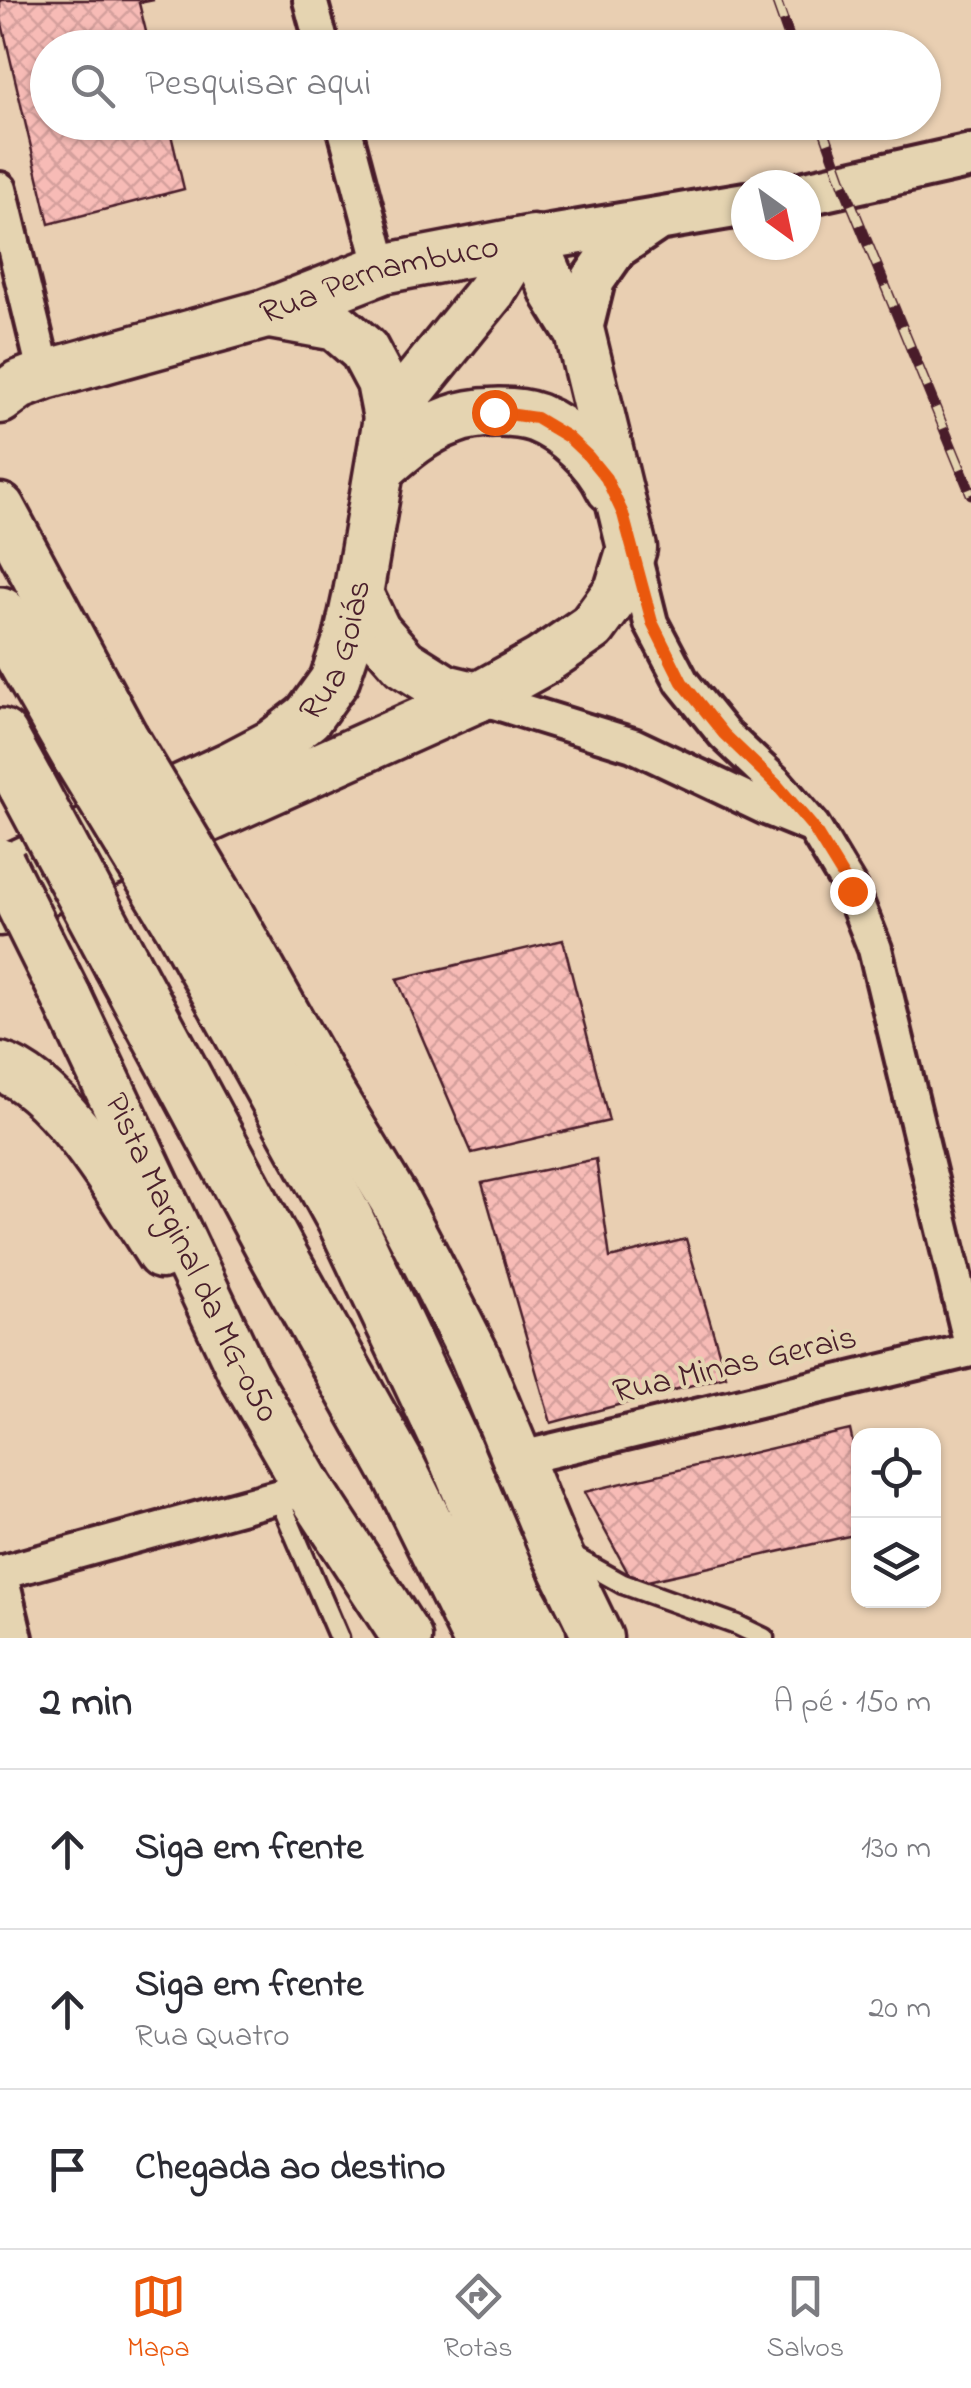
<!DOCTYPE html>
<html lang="pt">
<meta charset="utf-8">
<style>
:root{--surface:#fff;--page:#f7f7f7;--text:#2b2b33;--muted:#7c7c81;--line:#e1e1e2;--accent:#ea580c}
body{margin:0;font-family:"Indie Flower",sans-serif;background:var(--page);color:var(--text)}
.controls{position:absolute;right:30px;bottom:30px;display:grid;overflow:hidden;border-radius:20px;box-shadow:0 2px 8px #0004}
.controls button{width:90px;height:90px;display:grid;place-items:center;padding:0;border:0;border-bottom:2px solid var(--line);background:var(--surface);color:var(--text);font:50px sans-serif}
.compass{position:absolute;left:731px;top:170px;width:90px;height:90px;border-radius:50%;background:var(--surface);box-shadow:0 2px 8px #0004;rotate:147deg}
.stop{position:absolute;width:30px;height:30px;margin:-22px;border:8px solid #ea580c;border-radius:50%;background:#fff}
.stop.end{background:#ea580c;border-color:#fff;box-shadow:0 2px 10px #0008}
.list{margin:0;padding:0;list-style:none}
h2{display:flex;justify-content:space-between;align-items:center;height:130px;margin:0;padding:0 40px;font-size:42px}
h2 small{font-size:32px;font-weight:400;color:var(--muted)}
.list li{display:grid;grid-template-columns:65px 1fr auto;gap:30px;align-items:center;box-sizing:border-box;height:160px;padding:0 40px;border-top:2px solid var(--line)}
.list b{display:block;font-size:38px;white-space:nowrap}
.list p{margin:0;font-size:32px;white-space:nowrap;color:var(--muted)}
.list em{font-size:32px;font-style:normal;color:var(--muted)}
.icon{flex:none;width:55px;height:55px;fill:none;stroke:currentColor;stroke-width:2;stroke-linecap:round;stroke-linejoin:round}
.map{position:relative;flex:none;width:971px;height:1638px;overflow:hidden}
.search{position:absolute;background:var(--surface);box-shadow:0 2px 8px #0004;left:30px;right:30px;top:30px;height:110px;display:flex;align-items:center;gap:25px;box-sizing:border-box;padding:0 35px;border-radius:55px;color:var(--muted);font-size:38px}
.sheet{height:610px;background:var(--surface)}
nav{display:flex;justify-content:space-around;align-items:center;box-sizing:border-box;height:140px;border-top:2px solid var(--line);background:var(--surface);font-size:28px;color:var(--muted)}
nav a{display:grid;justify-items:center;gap:5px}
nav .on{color:var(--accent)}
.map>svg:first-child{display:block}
</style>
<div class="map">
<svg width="971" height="1638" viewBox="0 0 971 1638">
<defs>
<pattern id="building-cross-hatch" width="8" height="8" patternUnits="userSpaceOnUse" patternTransform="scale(2.5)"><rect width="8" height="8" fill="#f7bbb6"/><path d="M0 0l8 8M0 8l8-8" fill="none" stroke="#d5a09d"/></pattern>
</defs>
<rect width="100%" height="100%" fill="#e9cfb2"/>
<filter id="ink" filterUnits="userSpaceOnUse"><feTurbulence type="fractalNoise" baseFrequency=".01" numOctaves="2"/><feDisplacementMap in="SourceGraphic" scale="20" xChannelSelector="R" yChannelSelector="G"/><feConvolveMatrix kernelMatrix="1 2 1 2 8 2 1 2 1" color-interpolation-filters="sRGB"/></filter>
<g filter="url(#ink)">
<!-- building -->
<path fill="url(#building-cross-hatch)" stroke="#4a1f2b" stroke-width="2.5" d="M0,0H154L139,3L150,48H48V122H168L184,189L49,224L0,15Z
M563,940L609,1121L472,1153L397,979Z
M596,1159L610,1258L686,1239L726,1376L551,1423L482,1183Z
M850,1430L858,1467V1534L634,1584L584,1492Z"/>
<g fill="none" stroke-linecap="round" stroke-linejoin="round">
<defs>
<path id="service" d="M278,1496L339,1638
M571,1555L623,1584L737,1625L764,1638"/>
<path id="minor" d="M310,0L323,48
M343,122L382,269
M0,189L45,375
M633,551L651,623L682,682L724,734L777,784L813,826L852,891L875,949L971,1345
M478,697L633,745L766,808L808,825
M517,1459L971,1350
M0,1572L16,1638
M0,1573L309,1488"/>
<path id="tertiary" d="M806,193L971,156
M533,240L746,204
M580,333L593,280L616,247L653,222"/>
<g id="secondary">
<path id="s1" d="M0,399L19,385L45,375L266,314L382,269L533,240L556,294L580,333L632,548L619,590L592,627L541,662L478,697L0,911"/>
<path d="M388,418L491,291L520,243"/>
<path d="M380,469C402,449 424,430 452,420C474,411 515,410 537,418C567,430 597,459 611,488"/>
<path d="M0,508L123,737"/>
<path d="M358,594L376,631L404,663L445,689L478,697"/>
<path id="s2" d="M0,873L231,766L273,744L308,717L334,681L348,640L358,594L388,418L381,382L364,350L336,326L269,314"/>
<path d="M223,904L332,1097L395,1201L428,1264L474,1354L553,1545L598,1638"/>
<path id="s3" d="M66,996L244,1375L309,1488L407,1638"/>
<path d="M0,1067C60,1085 126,1201 161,1254"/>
</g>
<path id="trunk" d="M0,615L81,757
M0,737L27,786
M184,927L345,1219L452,1446L516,1598L538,1638
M122,964L279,1256L399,1471L481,1638"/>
</defs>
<!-- service casing -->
<use href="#service" stroke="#4a1f2b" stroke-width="25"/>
<!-- minor casing -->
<use href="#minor" stroke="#4a1f2b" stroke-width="40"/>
<!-- tertiary casing -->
<use href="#tertiary" stroke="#4a1f2b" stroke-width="50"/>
<!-- secondary casing -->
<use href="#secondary" stroke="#4a1f2b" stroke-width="55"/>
<!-- trunk casing -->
<use href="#trunk" stroke="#4a1f2b" stroke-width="62"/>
<!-- service -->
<use href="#service" stroke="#e5d4b1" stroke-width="18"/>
<!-- minor -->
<use href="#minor" stroke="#e5d4b1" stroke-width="32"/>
<!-- tertiary -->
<use href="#tertiary" stroke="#e5d4b1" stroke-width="42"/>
<!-- secondary -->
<use href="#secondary" stroke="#e5d4b1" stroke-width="48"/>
<!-- trunk -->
<use href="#trunk" stroke="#e5d4b1" stroke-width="55"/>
<defs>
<path id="rail" d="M776,0L793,48
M821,122L844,186L971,494"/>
</defs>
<!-- rail casing -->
<use href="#rail" stroke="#4a1f2b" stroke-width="11"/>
<!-- rail -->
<use href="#rail" stroke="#e5d4b1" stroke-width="8" stroke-dasharray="22" stroke-linecap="butt"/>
<defs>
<path id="secondary-bridge" d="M123,737L223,904
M0,863L66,996"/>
<path id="trunk-bridge" d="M81,757L184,927
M27,786L122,964"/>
</defs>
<!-- secondary-bridge casing -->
<use href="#secondary-bridge" stroke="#4a1f2b" stroke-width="55" stroke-linecap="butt"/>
<!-- trunk-bridge casing -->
<use href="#trunk-bridge" stroke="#4a1f2b" stroke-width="62" stroke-linecap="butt"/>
<!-- secondary-bridge -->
<use href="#secondary-bridge" stroke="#e5d4b1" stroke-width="48"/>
<!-- trunk-bridge -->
<use href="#trunk-bridge" stroke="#e5d4b1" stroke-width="55"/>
</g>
</g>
<g fill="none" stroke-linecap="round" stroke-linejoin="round" filter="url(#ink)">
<!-- route -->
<path stroke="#ea580c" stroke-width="12" d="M494,412L536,418L568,437L588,456L606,478L623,514L652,622L682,682L724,734L776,784L812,826L852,891"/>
</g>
<g text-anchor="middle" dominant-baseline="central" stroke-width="8" stroke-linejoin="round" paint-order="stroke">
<!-- street labels -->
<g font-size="35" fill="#4a1f2b" stroke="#e5d4b1">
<text stroke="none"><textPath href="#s1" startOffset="400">Rua Pernambuco</textPath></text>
<text stroke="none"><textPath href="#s2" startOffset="420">Rua Goiás</textPath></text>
<text stroke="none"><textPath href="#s3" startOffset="290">Pista Marginal da MG-050</textPath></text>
<text transform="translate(735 1366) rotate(-13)">Rua Minas Gerais</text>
</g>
</g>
</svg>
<div class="controls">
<button><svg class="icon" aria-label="locate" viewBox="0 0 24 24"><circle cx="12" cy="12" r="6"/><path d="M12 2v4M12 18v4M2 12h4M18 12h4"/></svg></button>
<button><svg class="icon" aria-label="layers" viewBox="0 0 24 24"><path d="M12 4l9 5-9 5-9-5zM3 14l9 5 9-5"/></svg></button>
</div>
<svg class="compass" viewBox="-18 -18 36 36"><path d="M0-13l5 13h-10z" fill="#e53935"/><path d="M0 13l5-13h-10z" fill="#7c7c81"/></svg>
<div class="stop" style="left:494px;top:412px"></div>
<div class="stop end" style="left:852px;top:891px"></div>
<div class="search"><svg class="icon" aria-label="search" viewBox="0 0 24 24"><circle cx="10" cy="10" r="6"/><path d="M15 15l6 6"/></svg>Pesquisar aqui</div>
</div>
<section class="sheet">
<h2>2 min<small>A pé · 150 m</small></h2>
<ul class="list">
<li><svg class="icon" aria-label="ahead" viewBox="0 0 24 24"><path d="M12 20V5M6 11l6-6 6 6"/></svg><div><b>Siga em frente</b></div><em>130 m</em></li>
<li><svg class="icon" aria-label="ahead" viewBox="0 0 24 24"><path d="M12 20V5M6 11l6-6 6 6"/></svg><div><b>Siga em frente</b><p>Rua Quatro</p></div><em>20 m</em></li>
<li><svg class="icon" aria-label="arrive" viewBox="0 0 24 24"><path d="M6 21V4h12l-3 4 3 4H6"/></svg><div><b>Chegada ao destino</b></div></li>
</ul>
</section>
<nav>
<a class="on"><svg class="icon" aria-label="map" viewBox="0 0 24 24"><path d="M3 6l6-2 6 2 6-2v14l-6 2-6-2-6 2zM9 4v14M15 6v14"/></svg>Mapa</a>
<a><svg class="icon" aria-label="directions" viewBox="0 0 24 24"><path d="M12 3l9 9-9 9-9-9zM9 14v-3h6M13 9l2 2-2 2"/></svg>Rotas</a>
<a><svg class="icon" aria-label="saved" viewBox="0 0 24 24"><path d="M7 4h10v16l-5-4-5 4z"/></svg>Salvos</a>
</nav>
